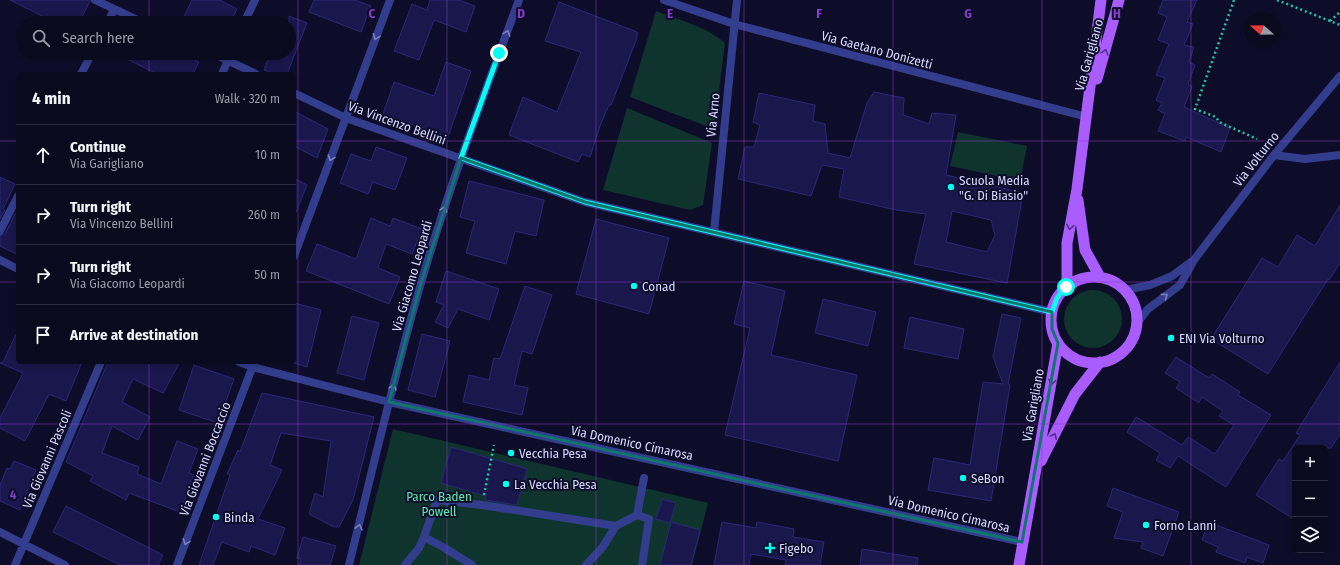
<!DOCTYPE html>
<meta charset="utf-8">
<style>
:root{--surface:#0a0a1f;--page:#18182c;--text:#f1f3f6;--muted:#999aa4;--line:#2a2b3d}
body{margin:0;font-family:"Fira Sans Condensed",sans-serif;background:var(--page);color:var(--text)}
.controls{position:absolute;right:12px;bottom:12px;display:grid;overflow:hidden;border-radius:6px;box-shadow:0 2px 6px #0003}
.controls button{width:36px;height:36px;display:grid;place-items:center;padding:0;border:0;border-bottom:1px solid var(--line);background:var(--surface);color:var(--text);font:20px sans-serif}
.compass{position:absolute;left:1244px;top:12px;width:36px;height:36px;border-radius:50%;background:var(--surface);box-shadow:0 2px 6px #0003;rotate:290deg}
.stop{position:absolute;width:12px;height:12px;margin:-9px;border:3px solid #01fff2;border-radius:50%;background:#fff}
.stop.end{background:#01fff2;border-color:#fff;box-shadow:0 1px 4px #0008}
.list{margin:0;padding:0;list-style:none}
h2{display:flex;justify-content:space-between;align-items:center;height:52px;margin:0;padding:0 16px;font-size:17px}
h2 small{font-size:13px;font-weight:400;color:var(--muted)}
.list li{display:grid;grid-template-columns:26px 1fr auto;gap:12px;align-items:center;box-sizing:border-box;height:60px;padding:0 16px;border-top:1px solid var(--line)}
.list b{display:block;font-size:15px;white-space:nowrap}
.list p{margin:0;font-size:13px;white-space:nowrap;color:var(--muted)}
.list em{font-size:13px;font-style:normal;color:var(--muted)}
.icon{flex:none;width:22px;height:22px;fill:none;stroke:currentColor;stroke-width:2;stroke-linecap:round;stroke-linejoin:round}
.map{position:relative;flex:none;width:1340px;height:565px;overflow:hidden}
.search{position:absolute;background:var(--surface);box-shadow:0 2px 6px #0003;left:16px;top:16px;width:280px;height:44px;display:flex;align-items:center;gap:10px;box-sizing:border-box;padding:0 14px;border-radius:22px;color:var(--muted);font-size:15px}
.panel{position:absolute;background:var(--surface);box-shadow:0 2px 6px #0003;left:16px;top:72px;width:280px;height:292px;border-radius:6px}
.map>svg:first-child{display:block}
</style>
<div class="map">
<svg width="1340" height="565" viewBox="0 0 1340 565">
<rect width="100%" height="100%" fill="#0e0d29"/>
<!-- green -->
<path fill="#0f342d" d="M656,11C677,19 709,28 725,43L714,129L630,97Z
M627,108L712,143L703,205L690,210L603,190Z
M958,132L1027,146L1020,181L950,166Z
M1064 319a29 29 0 1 1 58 0a29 29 0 1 1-58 0Z
M393,429L708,503L692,565H359Z"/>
<!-- building -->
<path fill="#1a174c" stroke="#2a277b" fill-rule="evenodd" d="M10,0H90V1L79,23H44L46,18Z
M192,0H220L237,9L230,23H191L183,19Z
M314,0H355L371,6L361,32L309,12Z
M430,0H459L475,6L466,32L434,20L419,60L394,51L412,4L427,10Z
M1163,0H1197L1187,22L1193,24L1184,45L1194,47L1189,62L1195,65L1188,84L1192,87L1184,107L1230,128L1221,152L1186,137L1185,141L1158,131L1165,114L1158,110L1162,103L1156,100L1165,78L1156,75L1169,44L1158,40L1167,17L1158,13Z
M559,2L637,32V38L611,105H609L600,126L590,157L582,154L578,162L509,135L523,97L557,112L581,52L545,41Z
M289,16L307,23L287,74H275L264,70L270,53H289Z
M115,53H181L199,62L193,74H157Z
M446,62L471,71L448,137L383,114L394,82L434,96Z
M874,92L904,98L903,115L929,124L932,113L956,115L946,175L1023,193L1007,283L914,264L926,214L896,210L839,197L844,169L822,165L811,196L738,179L745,147H754L760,125L753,122L759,93L815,105L813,121L825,124L828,153L850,158L867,103ZM952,211L991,220L995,235L987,252L946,242Z
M294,111L328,129L317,158L294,146Z
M376,147L407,158L395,190L373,182L368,194L340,183L351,154L371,161Z
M0,177L15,184L3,209L5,210L0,219Z
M294,178L307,185L294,217Z
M469,181L544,200L536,236L515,231L506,264L466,253L475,221L460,217Z
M1340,205V263L1329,280L1328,279L1268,374L1211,339L1262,258L1278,267L1297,235L1315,246Z
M15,214L18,216V255L0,246V236L5,234Z
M371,218L390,226L393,218L422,229L412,254L386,244L378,268L400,277L389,304L306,271L317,244L356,259Z
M596,219L669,238L649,314L576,294Z
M446,271L499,289L489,320L458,309L448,328L435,322L444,305L436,302Z
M744,281L785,291L771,355L857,375L838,461L725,435L750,328L734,324Z
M525,286L552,295L532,354L522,351L514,385L528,388L522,415L463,402L469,375L489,380L494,358L500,359Z
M823,299L876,312L868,346L815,333Z
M294,303L321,310L307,367L294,363Z
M1002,314L1021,318L1008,384L1010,385L991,501L928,490L934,458L970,465L983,382L1003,384L993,357Z
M352,316L379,323L364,380L337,373Z
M910,317L964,329L958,359L904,348Z
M18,330V362H82L66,401L49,394L25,441L0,428V418L23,373L0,363L3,362Z
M422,334L450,341L435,397L408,390Z
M1176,357L1209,378L1212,374L1240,392L1238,395L1271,415L1226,487L1178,456L1170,468L1156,460L1160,453L1127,432L1136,417L1182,445L1188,437L1215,454L1234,425L1219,416L1223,411L1202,397L1199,403L1176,388L1180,382L1165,373Z
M108,362H180L163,393L133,379L122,402L150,417L138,440L112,426L102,453L139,467L137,474L161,484L177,441L198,449L189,473L194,475L180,512L129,493L126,500L90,481L93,476L66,462Z
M1340,362V434L1331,448H1295V520L1256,495L1279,459L1283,461L1300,435L1296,433Z
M194,365L234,379L218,423L179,410Z
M262,393L374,417L353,500L339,527H334L309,514L315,493L323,497L331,441L281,433L270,465L282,470L258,519L285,528L275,555L251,546L249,552L222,542L213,565H199L230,475L227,474L238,450L240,452Z
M451,447L527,469L517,505L485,500L486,496L441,483Z
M14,461L36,470L20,510L0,501V485L7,468L10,469Z
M1113,488L1179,512L1163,556L1141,548L1143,542L1114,538L1123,512L1107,506Z
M662,499L676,503L670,523L656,519Z
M66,506L163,555L158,565H120L53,532Z
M671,522L700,530L691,565H660Z
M722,522L756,528L757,522L794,529L793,537L824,542L820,565H785L786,560L751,554L749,565H714Z
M1208,522L1269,545L1263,563L1247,557L1245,563L1216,552L1218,547L1202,540Z
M303,537L336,546L330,565H299L301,559L297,558Z
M862,549L918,558L917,565H860Z"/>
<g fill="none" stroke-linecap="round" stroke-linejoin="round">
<!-- path -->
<path stroke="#22c6a3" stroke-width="2.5" stroke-dasharray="2 3" stroke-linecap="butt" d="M1234,0L1195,109L1216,117L1219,122L1257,139
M1277,0L1340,25
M1330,21L1340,12
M484,495L494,445"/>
<!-- pedestrian -->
<path stroke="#333d8d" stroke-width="8" d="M637,515L649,519L642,565
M424,537L437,500L482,505L616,526
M405,565L419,548L424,537L443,547L472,565
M586,565L602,548L616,526L637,515L644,478"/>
<!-- minor -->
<path stroke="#333d8d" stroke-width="8" d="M95,0L144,23
M664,0L734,24L1087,117
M107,23L114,10
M244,23L255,0
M212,53L256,74
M81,74L92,53
M222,74L231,53
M294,93L346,118L585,202L1052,312
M1274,155L1305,159L1340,155
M0,231L18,196
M714,232L737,0
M294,256L390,0
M0,260L18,269
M1125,290L1150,285L1172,276L1191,262
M1137,323L1148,309L1180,285L1194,260L1274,155L1340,76
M239,362L253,367L389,402L1022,542
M0,532L65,565
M15,565L101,362
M177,565L254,363
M349,565C372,471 394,376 421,283C449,187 484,94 519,0"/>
<!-- primary -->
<path stroke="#a95cff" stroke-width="11" d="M1097,79L1119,0
M1078,200L1085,250L1100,277
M1051 320a43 43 0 1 1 86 0a43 43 0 1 1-86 0Z
M1067,287V243L1077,189L1101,0
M1041,461L1075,394L1100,362
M1019,565L1058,343"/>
</g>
<!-- one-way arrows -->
<defs><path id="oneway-chevron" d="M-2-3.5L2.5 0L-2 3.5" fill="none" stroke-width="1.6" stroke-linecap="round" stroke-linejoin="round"/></defs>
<g stroke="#7c82c0">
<use href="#oneway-chevron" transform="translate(507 33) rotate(-70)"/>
<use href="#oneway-chevron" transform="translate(376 37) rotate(111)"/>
<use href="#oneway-chevron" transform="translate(331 158) rotate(110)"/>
<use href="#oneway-chevron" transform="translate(444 209) rotate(-72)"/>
<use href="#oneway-chevron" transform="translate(1165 296) rotate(-37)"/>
<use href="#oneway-chevron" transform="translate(393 387) rotate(-75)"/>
<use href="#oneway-chevron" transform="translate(359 527) rotate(-76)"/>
<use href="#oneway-chevron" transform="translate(186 542) rotate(111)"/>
</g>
<g stroke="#543189">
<use href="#oneway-chevron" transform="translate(1105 52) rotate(-74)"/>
<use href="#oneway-chevron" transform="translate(1070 227) rotate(101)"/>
<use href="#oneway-chevron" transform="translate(1052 382) rotate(100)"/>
<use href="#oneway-chevron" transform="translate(1054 436) rotate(-63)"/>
</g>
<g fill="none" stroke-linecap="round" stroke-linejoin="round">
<!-- route -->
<path stroke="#01fff2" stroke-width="5" d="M499,53L461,158L585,202L1052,312L1057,298L1066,287"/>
</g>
<!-- marked area -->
<path fill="none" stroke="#0f766e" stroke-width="3" stroke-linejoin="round" d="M461,158L585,202L1052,312V329L1058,343L1022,542L389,402L421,283Z"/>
<!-- grid -->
<path fill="none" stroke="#843dc5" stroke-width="1" stroke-opacity="0.55" d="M149,0V23M298,0V565M447,0V565M596,0V565M744,0V565M893,0V565M1042,0V565M1191,0V565M149,53V74M0,141H18M294,141H1340M0,282H18M294,282H1340M149,362V565M0,424H1340"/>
<!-- markers -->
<g fill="#01fff2" stroke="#0e0d29" stroke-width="1.5">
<circle cx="951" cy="187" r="4"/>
<circle cx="634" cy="286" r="4"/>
<circle cx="1171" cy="338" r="4"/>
<circle cx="511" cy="453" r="4"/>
<circle cx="963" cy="478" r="4"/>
<circle cx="506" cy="484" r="4"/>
<circle cx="216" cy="517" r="4"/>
<circle cx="1146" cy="525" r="4"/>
<path d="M768 542h4v4h4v4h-4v4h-4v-4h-4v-4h4z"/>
</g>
<g text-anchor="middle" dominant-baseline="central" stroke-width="4" stroke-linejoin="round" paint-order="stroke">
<!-- street labels -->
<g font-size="13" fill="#d5d7ff" stroke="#0e0d29">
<text transform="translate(877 50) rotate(15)">Via Gaetano Donizetti</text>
<text transform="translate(1089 55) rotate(-74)">Via Garigliano</text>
<text transform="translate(713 115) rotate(-84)">Via Arno</text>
<text transform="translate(397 123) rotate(20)">Via Vincenzo Bellini</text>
<text transform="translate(1256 159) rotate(-52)">Via Volturno</text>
<text transform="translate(412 276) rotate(-74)">Via Giacomo Leopardi</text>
<text transform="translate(1033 405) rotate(-80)">Via Garigliano</text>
<text transform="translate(632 443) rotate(12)">Via Domenico Cimarosa</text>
<text transform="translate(47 459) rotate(-67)">Via Giovanni Pascoli</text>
<text transform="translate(205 459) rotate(-69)">Via Giovanni Boccaccio</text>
<text transform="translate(949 514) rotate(13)">Via Domenico Cimarosa</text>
</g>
<!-- poi labels -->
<g font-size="13" fill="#d5d7ff" stroke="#0e0d29" text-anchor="start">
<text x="959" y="180">Scuola Media<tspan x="959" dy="15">"G. Di Biasio"</tspan></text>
<text x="642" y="286">Conad</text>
<text x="1179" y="338">ENI Via Volturno</text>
<text x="519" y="453">Vecchia Pesa</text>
<text x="971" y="478">SeBon</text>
<text x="514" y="484">La Vecchia Pesa</text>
<text x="224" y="517">Binda</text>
<text x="1154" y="525">Forno Lanni</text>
<text x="779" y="548">Figebo</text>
</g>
<!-- park labels -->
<g font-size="13" fill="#54edaf" stroke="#0e0d29">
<text x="439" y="496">Parco Baden<tspan x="439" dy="15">Powell</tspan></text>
</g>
</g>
<g font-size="13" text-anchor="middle" font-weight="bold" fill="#843dc5" stroke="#0e0d29" stroke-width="4" stroke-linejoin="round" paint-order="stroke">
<text x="372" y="18">C</text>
<text x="521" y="18">D</text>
<text x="670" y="18">E</text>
<text x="819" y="18">F</text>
<text x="968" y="18">G</text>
<text x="1117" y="18">H</text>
<text x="13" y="499">4</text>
</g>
</svg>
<div class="controls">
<button>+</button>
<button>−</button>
<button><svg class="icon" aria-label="layers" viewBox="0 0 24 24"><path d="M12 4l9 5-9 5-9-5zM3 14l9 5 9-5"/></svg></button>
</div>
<svg class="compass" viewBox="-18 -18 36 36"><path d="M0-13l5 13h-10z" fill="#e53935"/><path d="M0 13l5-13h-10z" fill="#999aa4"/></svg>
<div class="stop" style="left:1066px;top:287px"></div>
<div class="stop end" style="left:499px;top:53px"></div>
<div class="search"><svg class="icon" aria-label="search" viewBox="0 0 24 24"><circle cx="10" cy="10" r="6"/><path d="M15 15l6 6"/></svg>Search here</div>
<section class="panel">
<h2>4 min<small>Walk · 320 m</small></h2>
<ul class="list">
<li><svg class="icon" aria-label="ahead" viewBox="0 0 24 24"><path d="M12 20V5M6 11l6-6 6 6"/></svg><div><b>Continue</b><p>Via Garigliano</p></div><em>10 m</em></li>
<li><svg class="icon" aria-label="right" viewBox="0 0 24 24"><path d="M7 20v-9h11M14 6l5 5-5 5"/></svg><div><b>Turn right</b><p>Via Vincenzo Bellini</p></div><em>260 m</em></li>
<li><svg class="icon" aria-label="right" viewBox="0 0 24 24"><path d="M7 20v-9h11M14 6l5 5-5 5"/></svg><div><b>Turn right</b><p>Via Giacomo Leopardi</p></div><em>50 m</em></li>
<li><svg class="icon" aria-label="arrive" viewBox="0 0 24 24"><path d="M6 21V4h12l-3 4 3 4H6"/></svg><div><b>Arrive at destination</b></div></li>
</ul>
</section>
</div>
